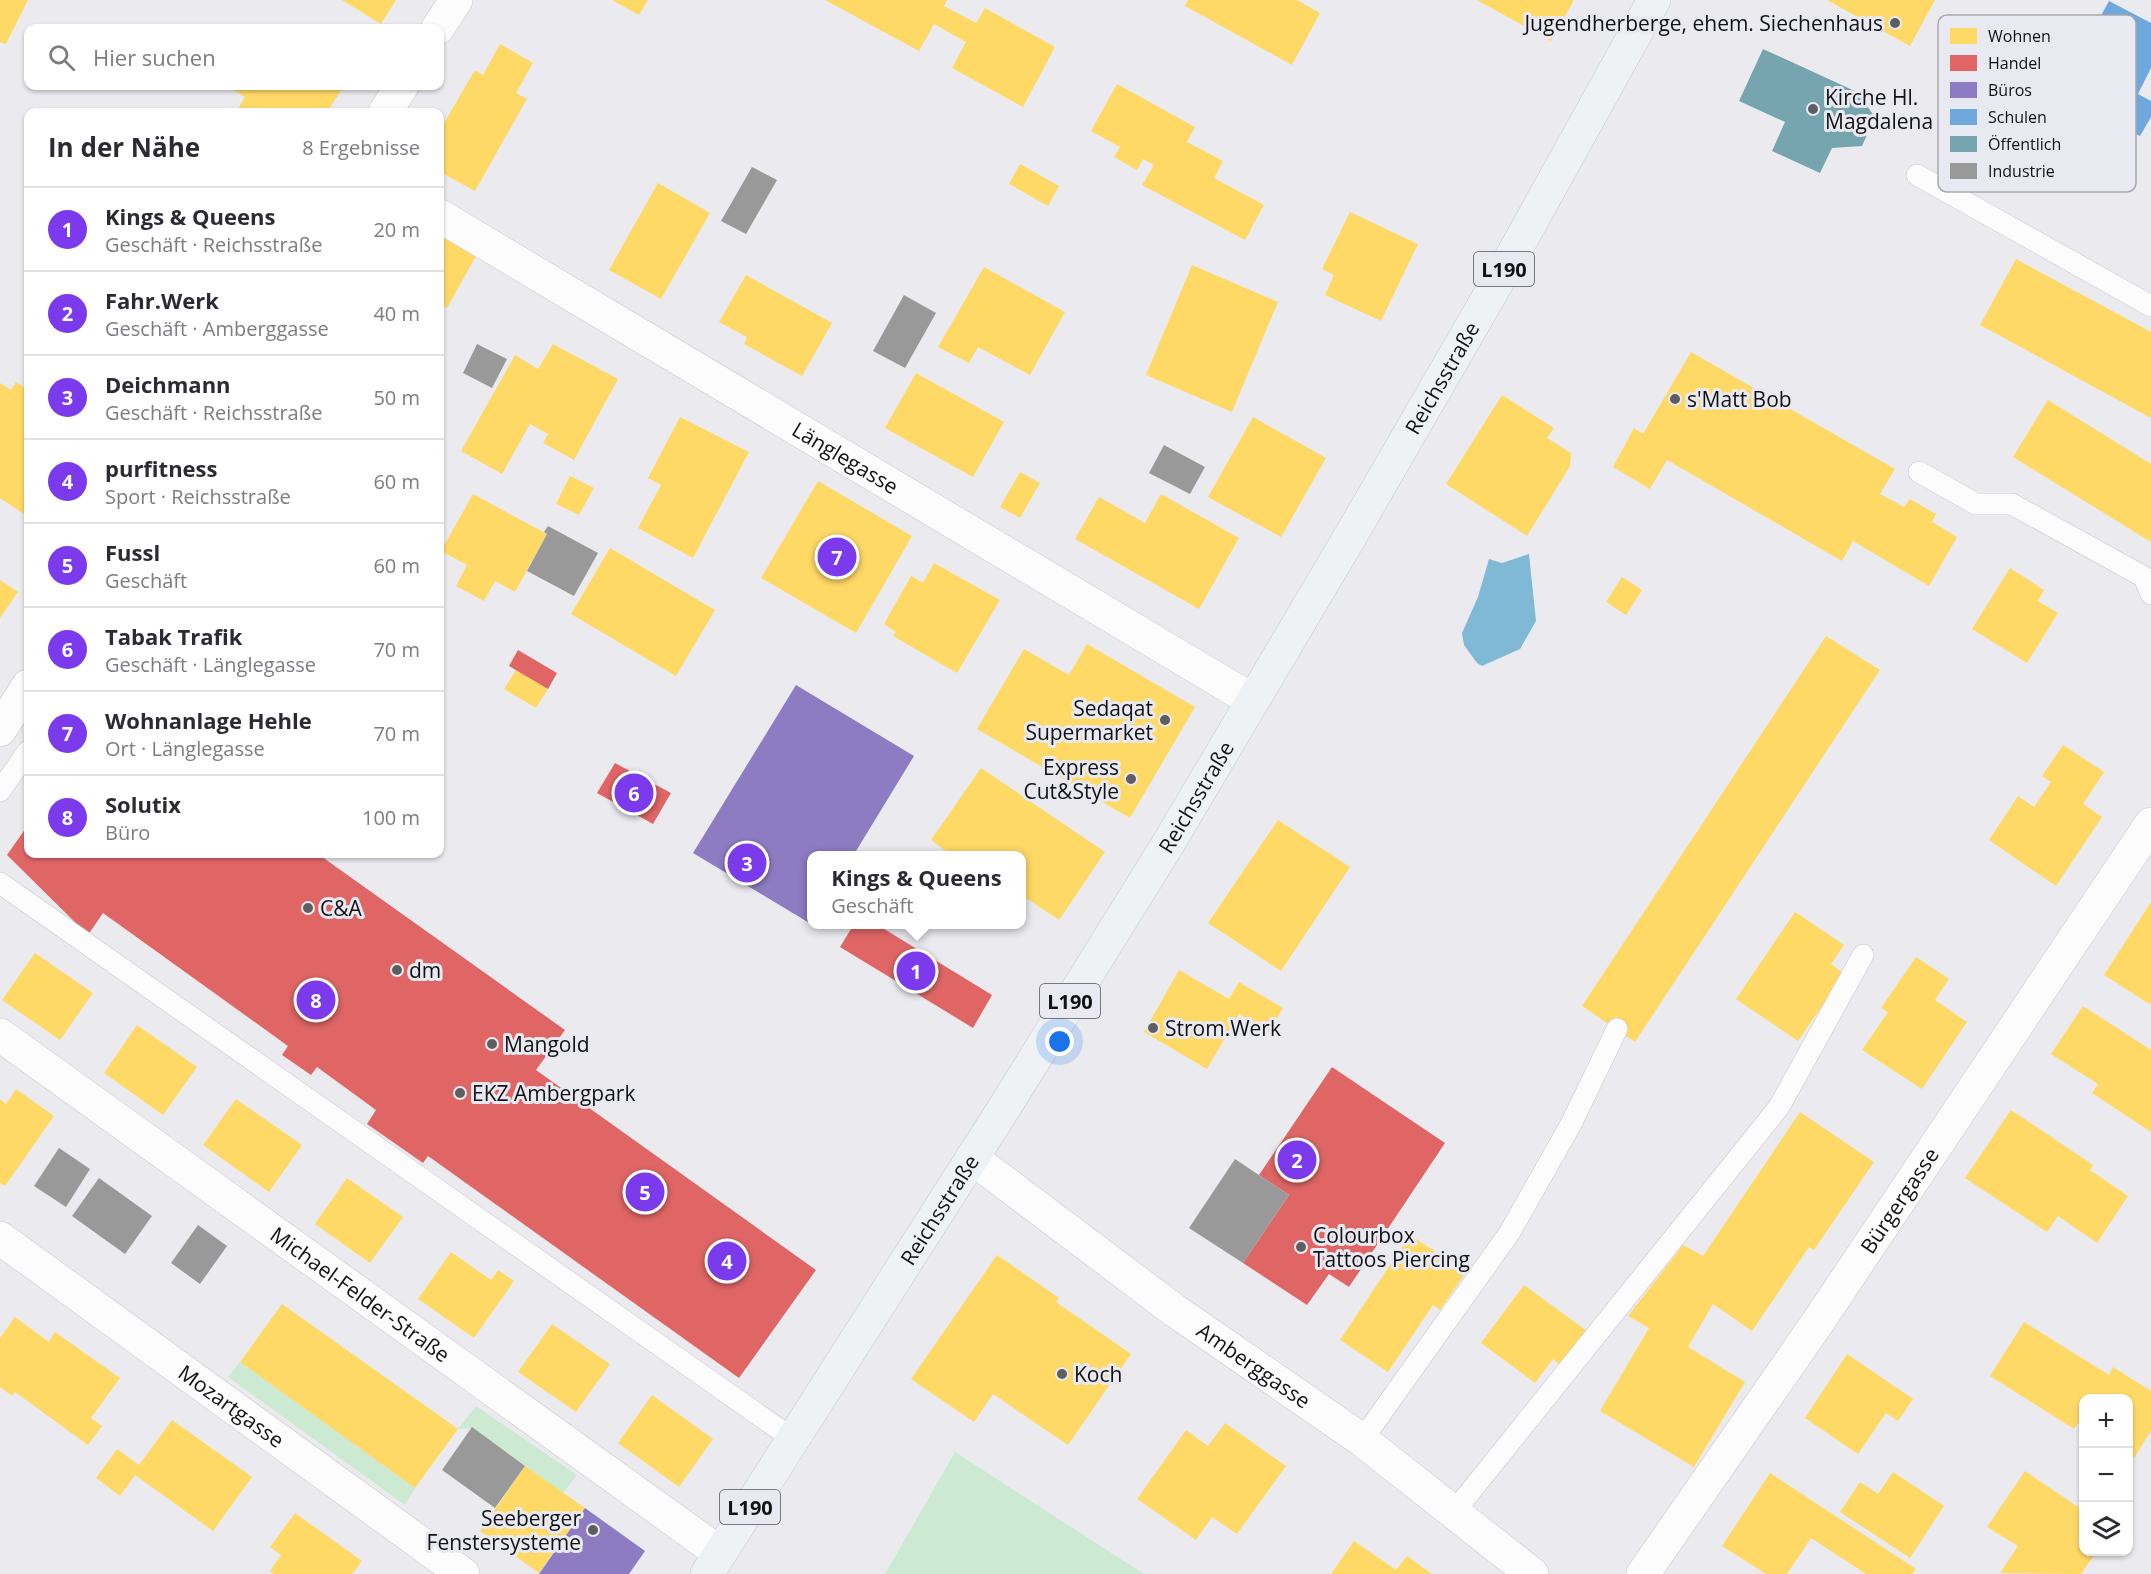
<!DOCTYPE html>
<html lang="de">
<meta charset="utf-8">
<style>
:root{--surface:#fff;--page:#f2f2f3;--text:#2b2b33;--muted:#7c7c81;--line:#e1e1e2;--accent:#7c3aed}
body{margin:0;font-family:"Open Sans",sans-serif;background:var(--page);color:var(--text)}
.controls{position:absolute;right:18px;bottom:18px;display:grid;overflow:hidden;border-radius:12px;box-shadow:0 2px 4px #0004}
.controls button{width:54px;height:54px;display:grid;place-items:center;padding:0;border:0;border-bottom:2px solid var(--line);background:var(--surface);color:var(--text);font:30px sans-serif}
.you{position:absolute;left:1060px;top:1042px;width:21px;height:21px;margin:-15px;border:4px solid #fff;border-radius:50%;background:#1a73e8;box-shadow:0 0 0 9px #1a73e833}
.badge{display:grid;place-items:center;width:39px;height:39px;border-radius:50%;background:var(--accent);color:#fff;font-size:20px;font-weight:700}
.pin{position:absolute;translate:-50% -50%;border:3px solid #fff;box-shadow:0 2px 6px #0006}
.popup{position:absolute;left:807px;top:851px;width:219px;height:78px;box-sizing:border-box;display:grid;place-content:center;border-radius:12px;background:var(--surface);filter:drop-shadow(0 2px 4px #0005);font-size:20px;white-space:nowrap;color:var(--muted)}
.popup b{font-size:22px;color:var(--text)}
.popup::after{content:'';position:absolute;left:50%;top:100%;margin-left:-12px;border:12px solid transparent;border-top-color:var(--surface)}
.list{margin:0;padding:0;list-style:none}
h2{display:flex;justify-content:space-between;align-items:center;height:78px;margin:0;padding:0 24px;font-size:26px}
h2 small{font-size:20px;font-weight:400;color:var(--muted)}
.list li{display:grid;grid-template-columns:39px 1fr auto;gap:18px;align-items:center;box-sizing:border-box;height:84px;padding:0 24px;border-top:2px solid var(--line)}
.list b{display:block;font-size:22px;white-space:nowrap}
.list p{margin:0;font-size:20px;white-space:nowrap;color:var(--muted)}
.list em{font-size:20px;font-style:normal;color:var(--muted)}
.icon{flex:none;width:33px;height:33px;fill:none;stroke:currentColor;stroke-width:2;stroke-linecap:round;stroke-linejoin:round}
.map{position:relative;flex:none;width:2151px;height:1574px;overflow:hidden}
.search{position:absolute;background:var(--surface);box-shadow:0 2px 4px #0004;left:24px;top:24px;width:420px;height:66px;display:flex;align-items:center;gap:15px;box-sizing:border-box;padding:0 21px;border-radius:12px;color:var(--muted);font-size:22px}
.panel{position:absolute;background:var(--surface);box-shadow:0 2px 4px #0004;left:24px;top:108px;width:420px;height:750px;border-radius:12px}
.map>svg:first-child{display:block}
</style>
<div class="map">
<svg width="2151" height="1574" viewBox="0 0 2151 1574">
<rect width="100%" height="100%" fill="#ebebef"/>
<!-- green -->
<path fill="#cbead1" d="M240,1362L415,1488L405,1505L228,1377Z
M476,1406L577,1475L563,1493L472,1428L458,1429Z
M955,1452L1144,1574H885Z"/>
<!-- water -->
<path fill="#7fb9d6" d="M1529,554L1536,621L1520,649L1482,666L1477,663L1464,645L1462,633L1478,597L1489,559L1502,563Z"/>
<!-- homes -->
<path fill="#ffd966" d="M0,0H28L6,44L0,42Z
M342,0H396L381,24Z
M612,0H648L639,15Z
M825,0H947L944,6L976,23L985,8L1055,47L1023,107L952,68L966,42L934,24L919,51Z
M1188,0H1297L1320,13L1292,65L1185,6Z
M1477,0H1574L1551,41Z
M1827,0H1935L1910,46Z
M500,44L533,63L516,93L527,99L475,191L440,172V130L475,70L483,75Z
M1117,84L1195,127L1187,142L1223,161L1214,178L1264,205L1245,240L1142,185L1154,165L1143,159L1137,170L1114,157L1120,147L1091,131Z
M227,86H344L327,112H236L245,97Z
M1020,164L1059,186L1048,206L1009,184Z
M658,183L710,213L661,299L609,270Z
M1350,212L1418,244L1381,321L1325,295L1334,275L1322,269Z
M440,235L476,256L447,308L440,304Z
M2016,259L2151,332V418L1980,325Z
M1192,265L1278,302L1232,412L1146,375Z
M984,267L1065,312L1030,375L978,347L969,363L938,347Z
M746,275L832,323L802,376L744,344L747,337L719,322Z
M553,344L618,379L574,460L543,443L548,434L530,424L502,474L461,451L515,355L538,369Z
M1691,352L1895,469L1880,494L1904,507L1910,499L1936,514L1932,522L1957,537L1929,586L1853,541L1842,561L1667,460L1650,489L1613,467L1634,428L1643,434Z
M916,373L1004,422L973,477L885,428Z
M16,382L28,390L27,516L0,498V383L11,390Z
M1502,395L1554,428L1547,438L1571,453L1570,466L1527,536L1446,484Z
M2048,400L2151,464V542L2013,457Z
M680,417L749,452L693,558L638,528L661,485L648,478Z
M1253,417L1326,458L1281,537L1208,497Z
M1020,472L1040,483L1020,518L1000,507Z
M570,476L594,488L579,515L556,504Z
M818,481L912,536L856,633L761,578Z
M473,494L547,534L515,592L495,581L484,601L456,586L467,565L441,551Z
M1161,494L1239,538L1199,609L1075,539L1099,497L1145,523Z
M610,548L715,610L676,676L571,614Z
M934,563L1000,600L957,673L893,636L896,632L884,624L911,576L923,583Z
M2010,568L2044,590L2038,601L2058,613L2027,663L1972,629Z
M1622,577L1642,590L1626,615L1606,602Z
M0,580L18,592L0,618Z
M1826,636L1880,670L1635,1042L1582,1006Z
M1087,644L1195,707L1130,818L977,729L1024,649L1069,675Z
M516,670L548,689L536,708L504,689Z
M2063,745L2104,772L2083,804L2102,817L2056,886L1989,840L2018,796L2034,807L2051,782L2042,776Z
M981,768L1105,852L1059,920L1021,895V856H953L931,840Z
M1278,820L1350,867L1281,971L1208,923Z
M2151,902V1005L2104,975Z
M1795,912L1844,945L1831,964L1844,974L1798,1041L1736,999Z
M35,953L93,993L60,1040L2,1000Z
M1916,957L1949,979L1935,1000L1967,1022L1922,1089L1862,1050L1888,1012L1881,1008Z
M1179,970L1229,999L1239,982L1283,1008L1269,1032L1239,1014L1207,1069L1144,1032Z
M2083,1006L2151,1050V1132L2092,1093L2098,1084L2051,1054Z
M137,1025L197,1067L163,1115L104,1073Z
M16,1089L54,1116L5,1186L0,1183V1099L6,1104Z
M236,1099L302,1145L269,1192L203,1145Z
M2011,1110L2093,1165L2090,1170L2128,1196L2097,1243L2058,1216L2047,1232L1965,1178Z
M1800,1112L1874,1162L1814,1250L1809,1247L1752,1331L1713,1304L1688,1347L1745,1382L1694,1467L1600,1411L1649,1328L1628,1316L1683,1245L1703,1256Z
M347,1178L403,1217L370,1263L315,1224Z
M1410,1235L1466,1272L1440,1310L1433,1305L1388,1372L1340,1340Z
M451,1252L491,1280L498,1270L514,1281L474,1338L418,1299Z
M997,1255L1059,1298L1056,1302L1131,1354L1068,1445L993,1394L974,1422L911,1379Z
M1524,1285L1587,1331L1561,1366L1553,1359L1535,1383L1481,1343Z
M282,1304L458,1429L415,1488L240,1362Z
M15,1317L49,1342L55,1332L120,1378L91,1418L102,1426L88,1445L15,1392L12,1396L0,1387V1338Z
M2024,1322L2109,1375L2113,1367L2151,1391V1431L2134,1458L2128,1454V1398H2084V1426L2078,1423L2074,1429L1990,1376Z
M552,1324L610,1364L576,1412L518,1372Z
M1847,1354L1913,1399L1898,1421L1886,1413L1858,1454L1805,1418Z
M652,1395L713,1439L679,1487L618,1443Z
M172,1420L252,1477L213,1531L135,1475L120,1496L96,1478L117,1449L139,1465Z
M1225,1423L1286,1466L1237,1534L1212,1517L1196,1540L1137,1499L1186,1430L1208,1446Z
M525,1466L585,1508L539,1573L480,1531Z
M2025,1471L2084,1511V1552H2096L2081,1574L2000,1573L2018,1546L1987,1527Z
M1893,1472L1944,1506L1910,1558L1840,1512L1860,1482L1878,1494Z
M1770,1473L1916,1569L1912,1574H1866L1811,1538L1787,1574H1766L1722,1546Z
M295,1513L362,1561L352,1574H274L270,1571L281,1555L270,1547Z
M1354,1541L1396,1570L1407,1556L1432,1574H1331Z"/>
<!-- shops -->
<path fill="#e06666" d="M518,650L557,673L548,689L509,666Z
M615,763L671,793L653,824L597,793Z
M28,825V854H318L565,1030L536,1070L816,1270L739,1378L428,1156L423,1163L367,1124L376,1110L317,1067L311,1075L282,1055L288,1046L103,913L88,935L7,855Z
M854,924H876L992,995L973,1028L840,947Z
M1332,1067L1445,1143L1349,1287L1329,1274L1307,1305L1243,1263L1289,1195L1259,1175Z"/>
<!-- offices -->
<path fill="#8e7cc3" d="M796,685L914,756L853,856H811V924L693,853Z
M585,1508L645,1551L629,1574H539Z"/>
<!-- schools -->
<path fill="#6fa8dc" d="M2109,1L2151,23V68L2138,94L2151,101V117L2140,136L2120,126L2093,177L2032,144L2059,94L2036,82L2070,18L2093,30Z"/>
<!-- public -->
<path fill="#76a5af" d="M1763,49L1857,92L1875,117L1862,146L1832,148L1820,173L1772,151L1785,122L1739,101Z"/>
<!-- industry -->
<path fill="#999" d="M752,167L777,180L746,234L721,221Z
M904,295L936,313L905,368L873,351Z
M477,344L507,359L492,388L463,373Z
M1164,445L1205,467L1190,494L1149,473Z
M548,526L598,553L574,596L527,571L547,534L544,532Z
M59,1148L90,1169L66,1207L34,1186Z
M1235,1159L1289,1195L1243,1263L1189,1228Z
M99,1178L152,1216L125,1254L72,1216Z
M198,1225L227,1246L200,1284L171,1263Z
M472,1427L525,1466L495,1508L442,1470Z"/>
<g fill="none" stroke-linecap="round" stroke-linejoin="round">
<defs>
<path id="lane" d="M1917,175L2151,306
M1919,472L1976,504H2012L2144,577L2151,594
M0,791L28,751
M0,883L793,1439
M1362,1440L1510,1232L1571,1124L1617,1029
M1454,1512L1779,1107L1863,955"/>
<g id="street">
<path d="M438,28L456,0"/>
<path d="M385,112L402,86"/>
<path id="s1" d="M440,216L1252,700"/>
<path d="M0,730L28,686"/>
<path id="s2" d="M0,1035L720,1553"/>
<path id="s3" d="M972,1158L1174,1310L1362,1440L1532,1574"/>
<path id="s4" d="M0,1238L463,1574"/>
<path id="s5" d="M1643,1574L1820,1319L2151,824"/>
</g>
<g id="primary">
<path id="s6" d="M707,1574L1006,1105L1168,844L1351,535L1506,267L1654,0"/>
</g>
</defs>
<!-- lane casing -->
<use href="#lane" stroke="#c6c6c9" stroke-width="22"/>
<!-- street casing -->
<use href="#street" stroke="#c6c6c9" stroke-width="34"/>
<!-- primary casing -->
<use href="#primary" stroke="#c8c8cb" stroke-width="34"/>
<!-- lane -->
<use href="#lane" stroke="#fcfcfd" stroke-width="21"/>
<!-- street -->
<use href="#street" stroke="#fcfcfd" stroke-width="33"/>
<!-- primary -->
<use href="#primary" stroke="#eef2f5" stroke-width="33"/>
</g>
<!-- markers -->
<g fill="#5e5e61" stroke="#e9e9f1" stroke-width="2">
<circle cx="1895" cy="23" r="6"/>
<circle cx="1813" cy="109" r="6"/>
<circle cx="1675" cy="399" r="6"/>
<circle cx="1165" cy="720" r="6"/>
<circle cx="1131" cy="779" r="6"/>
<circle cx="308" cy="908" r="6"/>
<circle cx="397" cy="970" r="6"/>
<circle cx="1153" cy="1028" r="6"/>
<circle cx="492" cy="1044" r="6"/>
<circle cx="460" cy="1093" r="6"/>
<circle cx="1301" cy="1247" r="6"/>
<circle cx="1062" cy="1374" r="6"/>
<circle cx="593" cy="1530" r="6"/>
</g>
<g text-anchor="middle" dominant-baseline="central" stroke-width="6" stroke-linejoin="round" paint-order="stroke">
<!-- shield labels -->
<g fill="#e9e9f1" stroke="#525257" stroke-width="1.5">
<rect x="1474" y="252" width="60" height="34" rx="4.5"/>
<rect x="1040" y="984" width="60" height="34" rx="4.5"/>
<rect x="720" y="1490" width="60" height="34" rx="4.5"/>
</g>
<g font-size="20" font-weight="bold" fill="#121215">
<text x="1504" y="269">L190</text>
<text x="1070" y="1001">L190</text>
<text x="750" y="1507">L190</text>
</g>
<!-- poi labels -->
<g font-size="21" fill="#121215" stroke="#e9e9f1" text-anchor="start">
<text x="1883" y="23" text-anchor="end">Jugendherberge, ehem. Siechenhaus</text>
<text x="1825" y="97">Kirche Hl.<tspan x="1825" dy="24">Magdalena</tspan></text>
<text x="1687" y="399">s'Matt Bob</text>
<text x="1153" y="708" text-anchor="end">Sedaqat<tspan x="1153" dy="24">Supermarket</tspan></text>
<text x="1119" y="767" text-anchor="end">Express<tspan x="1119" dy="24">Cut&amp;Style</tspan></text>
<text x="320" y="908">C&amp;A</text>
<text x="409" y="970">dm</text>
<text x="1165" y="1028">Strom.Werk</text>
<text x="504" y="1044">Mangold</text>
<text x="472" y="1093">EKZ Ambergpark</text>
<text x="1313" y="1235">Colourbox<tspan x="1313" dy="24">Tattoos Piercing</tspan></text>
<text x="1074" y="1374">Koch</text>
<text x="581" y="1518" text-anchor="end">Seeberger<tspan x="581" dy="24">Fenstersysteme</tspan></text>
</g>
<!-- street labels -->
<g font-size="21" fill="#121215" stroke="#e9e9f1">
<text stroke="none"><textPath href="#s6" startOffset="1404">Reichsstraße</textPath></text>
<text stroke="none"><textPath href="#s1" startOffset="472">Länglegasse</textPath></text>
<text stroke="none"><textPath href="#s6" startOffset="918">Reichsstraße</textPath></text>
<text stroke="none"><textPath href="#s5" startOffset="453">Bürgergasse</textPath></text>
<text stroke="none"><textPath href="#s6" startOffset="432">Reichsstraße</textPath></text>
<text stroke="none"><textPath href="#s2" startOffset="444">Michael-Felder-Straße</textPath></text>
<text stroke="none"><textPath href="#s3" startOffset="350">Amberggasse</textPath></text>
<text stroke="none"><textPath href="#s4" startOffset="286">Mozartgasse</textPath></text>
</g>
</g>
<!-- legend -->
<rect x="1938" y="15" width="198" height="177" rx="9" fill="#e9e9f1" stroke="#a8a8af" stroke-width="1.5"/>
<rect x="1950" y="28" width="27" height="16" fill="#ffd966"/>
<rect x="1950" y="55" width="27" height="16" fill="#e06666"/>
<rect x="1950" y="82" width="27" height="16" fill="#8e7cc3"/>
<rect x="1950" y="109" width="27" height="16" fill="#6fa8dc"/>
<rect x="1950" y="136" width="27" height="16" fill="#76a5af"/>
<rect x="1950" y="163" width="27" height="16" fill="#999"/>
<g font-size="16" fill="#121215">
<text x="1988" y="42">Wohnen</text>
<text x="1988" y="69">Handel</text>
<text x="1988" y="96">Büros</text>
<text x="1988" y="123">Schulen</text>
<text x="1988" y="150">Öffentlich</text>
<text x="1988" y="177">Industrie</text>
</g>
</svg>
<div class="controls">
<button>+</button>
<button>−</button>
<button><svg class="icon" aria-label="layers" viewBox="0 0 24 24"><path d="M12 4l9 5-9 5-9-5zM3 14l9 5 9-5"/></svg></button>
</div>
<div class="you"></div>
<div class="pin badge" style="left:916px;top:971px">1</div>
<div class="popup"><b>Kings &amp; Queens</b>Geschäft</div>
<div class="pin badge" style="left:1297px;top:1160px">2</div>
<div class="pin badge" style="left:747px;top:863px">3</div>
<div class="pin badge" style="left:727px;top:1261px">4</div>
<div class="pin badge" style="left:645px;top:1192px">5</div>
<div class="pin badge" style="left:634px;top:793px">6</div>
<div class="pin badge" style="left:837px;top:557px">7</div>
<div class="pin badge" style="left:316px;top:1000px">8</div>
<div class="search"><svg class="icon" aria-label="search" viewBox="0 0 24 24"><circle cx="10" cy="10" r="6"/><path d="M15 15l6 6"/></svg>Hier suchen</div>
<section class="panel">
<h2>In der Nähe<small>8 Ergebnisse</small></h2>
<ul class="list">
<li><span class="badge">1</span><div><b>Kings &amp; Queens</b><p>Geschäft · Reichsstraße</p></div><em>20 m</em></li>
<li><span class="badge">2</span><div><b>Fahr.Werk</b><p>Geschäft · Amberggasse</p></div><em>40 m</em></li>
<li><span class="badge">3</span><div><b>Deichmann</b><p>Geschäft · Reichsstraße</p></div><em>50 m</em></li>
<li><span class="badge">4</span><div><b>purfitness</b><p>Sport · Reichsstraße</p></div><em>60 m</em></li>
<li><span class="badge">5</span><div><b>Fussl</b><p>Geschäft</p></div><em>60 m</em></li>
<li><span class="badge">6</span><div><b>Tabak Trafik</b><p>Geschäft · Länglegasse</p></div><em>70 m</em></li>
<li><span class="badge">7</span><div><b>Wohnanlage Hehle</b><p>Ort · Länglegasse</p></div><em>70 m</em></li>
<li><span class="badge">8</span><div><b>Solutix</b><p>Büro</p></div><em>100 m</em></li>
</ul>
</section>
</div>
